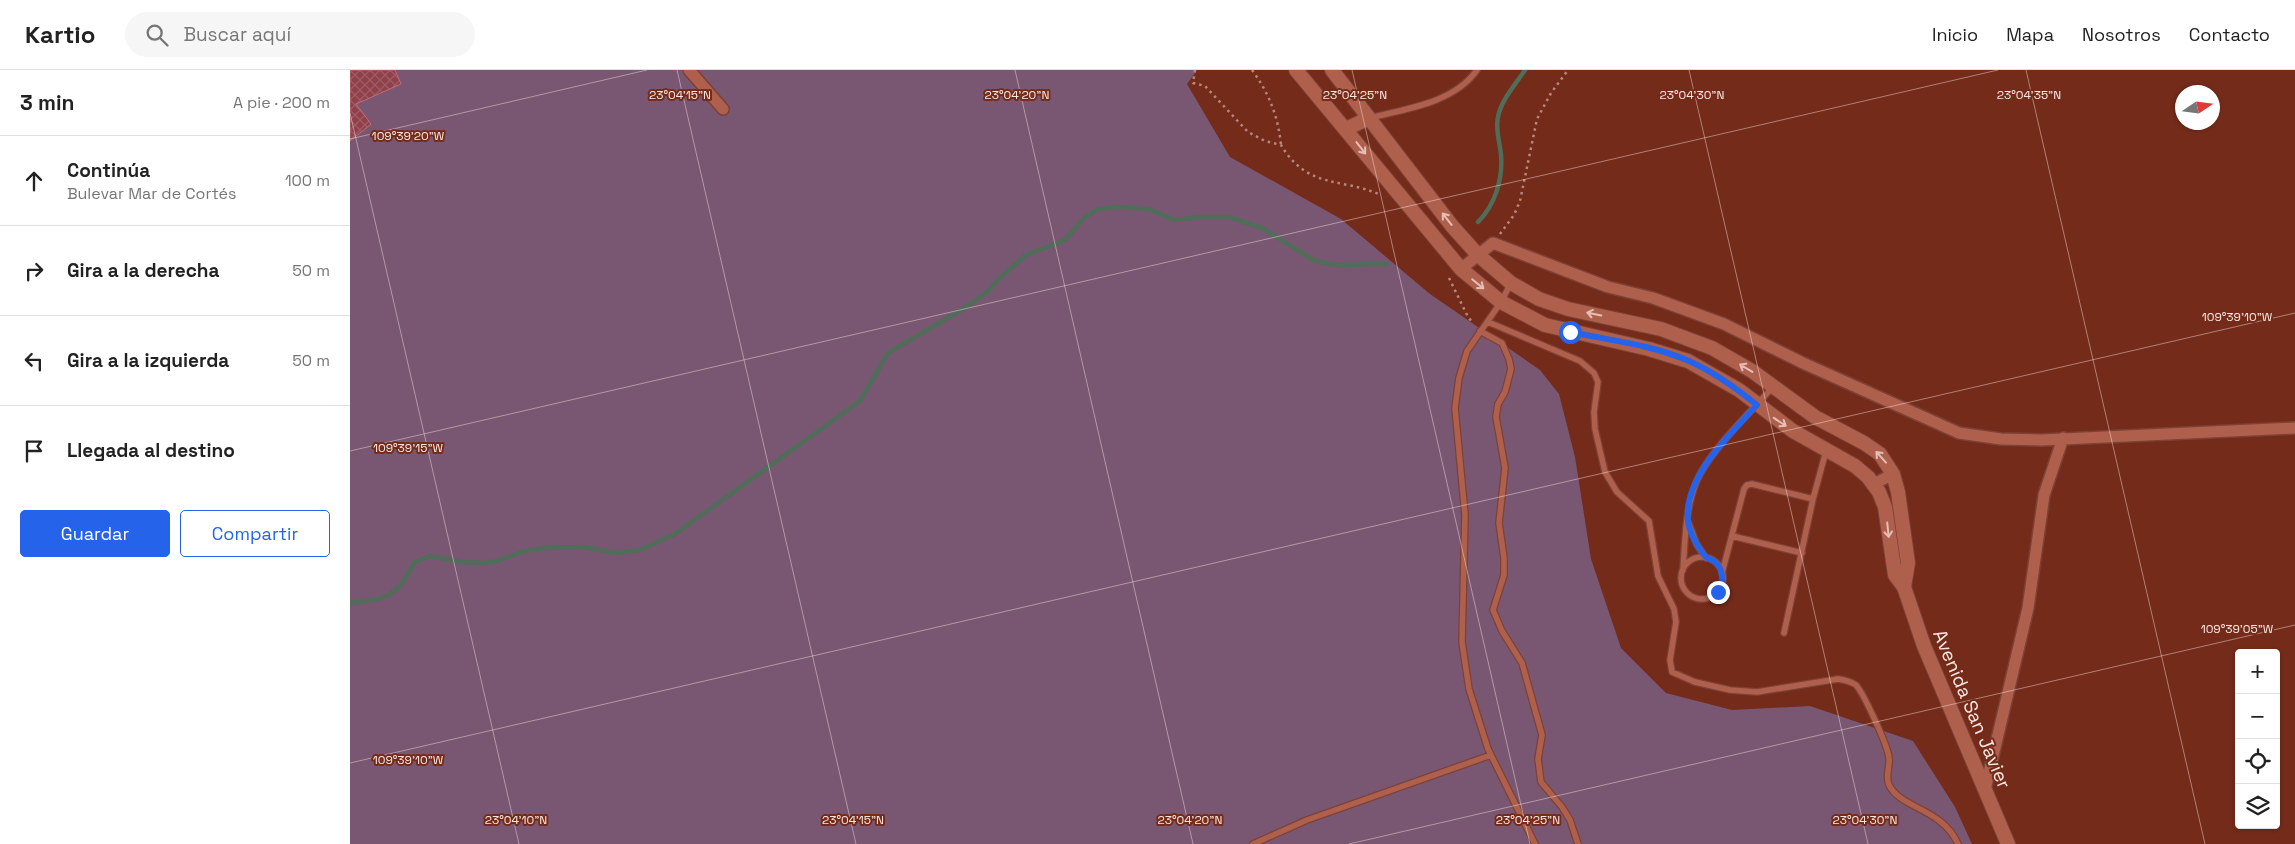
<!DOCTYPE html>
<html lang="es">
<meta charset="utf-8">
<style>
:root{--surface:#fff;--page:#f6f6f6;--text:#222;--muted:#767676;--line:#e0e0e0;--accent:#2563eb}
body{margin:0;font-family:"Space Grotesk",sans-serif;background:var(--page);color:var(--text)}
.controls{position:absolute;right:15px;bottom:15px;display:grid;overflow:hidden;border-radius:5px;box-shadow:0 1px 4px #0004}
.controls button{width:45px;height:45px;display:grid;place-items:center;padding:0;border:0;border-bottom:1px solid var(--line);background:var(--surface);color:var(--text);font:25px sans-serif}
.compass{position:absolute;left:1825px;top:15px;width:45px;height:45px;border-radius:50%;background:var(--surface);box-shadow:0 1px 4px #0004;rotate:77deg}
.stop{position:absolute;width:15px;height:15px;margin:-11px;border:4px solid #2563eb;border-radius:50%;background:#fff}
.stop.end{background:#2563eb;border-color:#fff;box-shadow:0 1px 5px #0008}
.list{margin:0;padding:0;list-style:none}
h2{display:flex;justify-content:space-between;align-items:center;height:65px;margin:0;padding:0 20px;font-size:21px}
h2 small{font-size:16px;font-weight:400;color:var(--muted)}
.list li{display:grid;grid-template-columns:32px 1fr auto;gap:15px;align-items:center;box-sizing:border-box;height:90px;padding:0 20px;border-top:1px solid var(--line)}
.list b{display:block;font-size:19px;white-space:nowrap}
.list p{margin:0;font-size:16px;white-space:nowrap;color:var(--muted)}
.list em{font-size:16px;font-style:normal;color:var(--muted)}
.actions{display:flex;gap:10px;padding:15px 20px}
.actions a{flex:1;padding:11px 0;border:1px solid var(--accent);border-radius:5px;text-align:center;font-size:18px;color:var(--accent)}
.actions .main{background:var(--accent);color:#fff}
.icon{flex:none;width:28px;height:28px;fill:none;stroke:currentColor;stroke-width:2;stroke-linecap:round;stroke-linejoin:round}
.map{position:relative;flex:none;width:1945px;height:774px;overflow:hidden}
header{display:flex;align-items:center;gap:30px;box-sizing:border-box;height:70px;padding:0 25px;background:var(--surface);border-bottom:1px solid var(--line)}
header strong{font-size:24px}
nav{display:flex;gap:28px;margin-inline-start:auto;font-size:18px}
.search{width:350px;height:45px;background:var(--page);display:flex;align-items:center;gap:12px;box-sizing:border-box;padding:0 18px;border-radius:28px;color:var(--muted);font-size:19px}
main{display:flex}
aside{flex:1;background:var(--surface)}
.map>svg:first-child{display:block}
</style>
<header>
<strong>Kartio</strong>
<div class="search"><svg class="icon" aria-label="search" viewBox="0 0 24 24"><circle cx="10" cy="10" r="6"/><path d="M15 15l6 6"/></svg>Buscar aquí</div>
<nav><a>Inicio</a><a>Mapa</a><a>Nosotros</a><a>Contacto</a></nav>
</header>
<main>
<aside>
<h2>3 min<small>A pie · 200 m</small></h2>
<ul class="list">
<li><svg class="icon" aria-label="ahead" viewBox="0 0 24 24"><path d="M12 20V5M6 11l6-6 6 6"/></svg><div><b>Continúa</b><p>Bulevar Mar de Cortés</p></div><em>100 m</em></li>
<li><svg class="icon" aria-label="right" viewBox="0 0 24 24"><path d="M7 20v-9h11M14 6l5 5-5 5"/></svg><div><b>Gira a la derecha</b></div><em>50 m</em></li>
<li><svg class="icon" aria-label="left" viewBox="0 0 24 24"><path d="M17 20v-9H6M10 6l-5 5 5 5"/></svg><div><b>Gira a la izquierda</b></div><em>50 m</em></li>
<li><svg class="icon" aria-label="arrive" viewBox="0 0 24 24"><path d="M6 21V4h12l-3 4 3 4H6"/></svg><div><b>Llegada al destino</b></div></li>
</ul>
<div class="actions"><a class="main">Guardar</a><a>Compartir</a></div>
</aside>
<div class="map">
<svg width="1945" height="774" viewBox="0 0 1945 774">
<defs>
<pattern id="building-cross-hatch" width="8" height="8" patternUnits="userSpaceOnUse" patternTransform="scale(1.25)"><rect width="8" height="8" fill="#8f404a"/><path d="M0 0l8 8M0 8l8-8" fill="none" stroke="#a05c64"/></pattern>
</defs>
<rect width="100%" height="100%" fill="#742b1a"/>
<!-- green -->
<path fill="#795772" d="M0,0H847L837,14L880,87L991,149L1080,224L1190,300L1209,324L1225,387L1241,489L1271,578L1316,623L1382,640L1460,636L1563,671L1605,737L1622,774H0Z"/>
<g fill="none" stroke-linecap="round" stroke-linejoin="round">
<!-- stream -->
<path stroke="#4f6d58" stroke-width="4.5" d="M1128,152C1145,135 1153,109 1151,85C1150,73 1145,59 1148,47C1151,30 1166,14 1175,0
M0,533L28,529L39,525L52,514L65,492L80,486L111,492L135,493L147,491L175,481L195,478L233,477L266,483L290,480L325,464L510,331L538,283L618,236L637,222L652,206L676,185L715,170L734,148L746,140L762,137L787,138L801,140L824,150L850,147H879L912,158L965,191L984,195L1037,194"/>
</g>
<!-- building -->
<path fill="url(#building-cross-hatch)" stroke="#c16d75" d="M0,0H45L51,14L6,34L21,54L0,71Z"/>
<g fill="none" stroke-linecap="round" stroke-linejoin="round">
<defs>
<path id="service" d="M1019,48C1056,39 1104,33 1127,0
M1161,213L1151,232L1117,281L1109,308L1105,338L1115,445L1112,572L1119,619L1138,679L1185,774
M1138,252L1230,291L1244,303L1248,312L1244,342L1245,359L1255,402L1267,422L1299,451L1308,506L1324,539L1326,552L1320,590L1322,602L1345,612L1380,620L1407,622L1488,609C1495,610 1500,611 1506,615C1514,624 1538,676 1539,688C1540,697 1535,707 1539,715C1551,739 1592,738 1608,774
M1130,261L1152,273L1159,289L1161,299L1155,322L1148,334L1146,347L1155,398L1149,453L1154,488V505L1143,540L1152,561L1172,593L1192,665L1188,689L1191,712L1212,737L1220,750L1228,774
M1338,452L1347,475L1356,488
M1382,466L1452,483
M1331 508a21 21 0 1 1 42 0a21 21 0 1 1-42 0Z
M1333,500C1335,472 1335,440 1346,413C1356,385 1402,340 1423,317
M1372,503L1394,419L1397,415L1402,414L1463,429L1476,381
M1434,563L1463,429
M903,774L957,750L1141,685"/>
<path id="minor" d="M339,0L373,39
M1111,199L1143,173L1258,217L1303,228L1374,254L1453,293L1609,363L1651,369L1692,370L1945,358
M1524,414L1543,404
M1635,720L1678,538L1694,425L1713,368"/>
<path id="tertiary" d="M946,0L1111,199L1151,232L1195,255L1299,279L1338,291L1389,320L1443,361L1505,396L1518,407L1529,422L1535,437L1545,505L1554,517L1574,576L1658,774
M982,0L1102,156L1128,185L1161,213L1189,229L1218,239L1311,259L1362,278L1402,301L1465,347L1514,373L1530,384L1543,404L1548,422L1558,493L1554,517
M996,59L1019,48"/>
</defs>
<!-- service casing -->
<use href="#service" stroke="#7d4136" stroke-width="8"/>
<!-- minor casing -->
<use href="#minor" stroke="#7d4136" stroke-width="14"/>
<!-- tertiary casing -->
<use href="#tertiary" stroke="#7d4136" stroke-width="16"/>
<!-- path -->
<path stroke="#b6887d" stroke-width="2.5" stroke-dasharray="2.5 4" stroke-linecap="butt" d="M845,0L843,13L855,16L898,62L915,71L931,75C958,120 991,107 1031,125
M902,0C919,23 928,46 931,75
M1150,164L1164,145L1170,131L1187,49L1201,23L1218,0
M1099,208L1118,247L1123,253"/>
<!-- service -->
<use href="#service" stroke="#af604d" stroke-width="5.5"/>
<!-- minor -->
<use href="#minor" stroke="#af604d" stroke-width="11"/>
<!-- tertiary -->
<use href="#tertiary" stroke="#af604d" stroke-width="14"/>
</g>
<!-- one-way arrows -->
<defs><path id="oneway-shaft" d="M-6 0H5M1.5-3L5.5 0L1.5 3" fill="none" stroke-width="1.6" stroke-linecap="round" stroke-linejoin="round" transform="scale(1.25)"/></defs>
<g stroke="#e4bfb6">
<use href="#oneway-shaft" transform="translate(1011 78) rotate(52)"/>
<use href="#oneway-shaft" transform="translate(1097 149) rotate(-128)"/>
<use href="#oneway-shaft" transform="translate(1128 214) rotate(39)"/>
<use href="#oneway-shaft" transform="translate(1244 244) rotate(-168)"/>
<use href="#oneway-shaft" transform="translate(1396 298) rotate(-149)"/>
<use href="#oneway-shaft" transform="translate(1430 352) rotate(34)"/>
<use href="#oneway-shaft" transform="translate(1531 387) rotate(-132)"/>
<use href="#oneway-shaft" transform="translate(1538 460) rotate(84)"/>
</g>
<g fill="none" stroke-linecap="round" stroke-linejoin="round">
<!-- route -->
<path stroke="#2563eb" stroke-width="6" d="M1220,262C1259,270 1303,275 1339,291C1364,302 1386,318 1407,335C1381,364 1333,407 1338,451C1339,462 1348,477 1354,485C1357,489 1360,489 1364,491C1374,499 1374,511 1368,522"/>
</g>
<!-- ticks -->
<path fill="none" stroke="#fbe8e3" stroke-width="1" stroke-opacity="0.45" d="M327,0L506,774M665,0L843,774M1002,0L1180,774M1339,0L1518,774M1676,0L1855,774M0,43L169,774M0,69L297,0M0,381L1648,0M0,693L1945,243M999,774L1945,555"/>
<g text-anchor="middle" dominant-baseline="central" stroke-width="4" stroke-linejoin="round" paint-order="stroke">
<!-- street labels -->
<g font-size="19" fill="#fbe8e3" stroke="#742b1a">
<text transform="translate(1622 639) rotate(67)">Avenida San Javier</text>
</g>
</g>
<g font-size="12" text-anchor="middle" fill="#fbe8e3" stroke="#742b1a" stroke-width="4" stroke-linejoin="round" paint-order="stroke">
<text x="330" y="29">23°04'15"N</text>
<text x="667" y="29">23°04'20"N</text>
<text x="1005" y="29">23°04'25"N</text>
<text x="1342" y="29">23°04'30"N</text>
<text x="1679" y="29">23°04'35"N</text>
<text x="58" y="70">109°39'20"W</text>
<text x="1887" y="251">109°39'10"W</text>
<text x="58" y="382">109°39'15"W</text>
<text x="1887" y="563">109°39'05"W</text>
<text x="58" y="694">109°39'10"W</text>
<text x="166" y="754">23°04'10"N</text>
<text x="503" y="754">23°04'15"N</text>
<text x="840" y="754">23°04'20"N</text>
<text x="1178" y="754">23°04'25"N</text>
<text x="1515" y="754">23°04'30"N</text>
</g>
</svg>
<div class="controls">
<button>+</button>
<button>−</button>
<button><svg class="icon" aria-label="locate" viewBox="0 0 24 24"><circle cx="12" cy="12" r="6"/><path d="M12 2v4M12 18v4M2 12h4M18 12h4"/></svg></button>
<button><svg class="icon" aria-label="layers" viewBox="0 0 24 24"><path d="M12 4l9 5-9 5-9-5zM3 14l9 5 9-5"/></svg></button>
</div>
<svg class="compass" viewBox="-18 -18 36 36"><path d="M0-13l5 13h-10z" fill="#e53935"/><path d="M0 13l5-13h-10z" fill="#767676"/></svg>
<div class="stop" style="left:1220px;top:262px"></div>
<div class="stop end" style="left:1368px;top:522px"></div>
</div>
</main>
